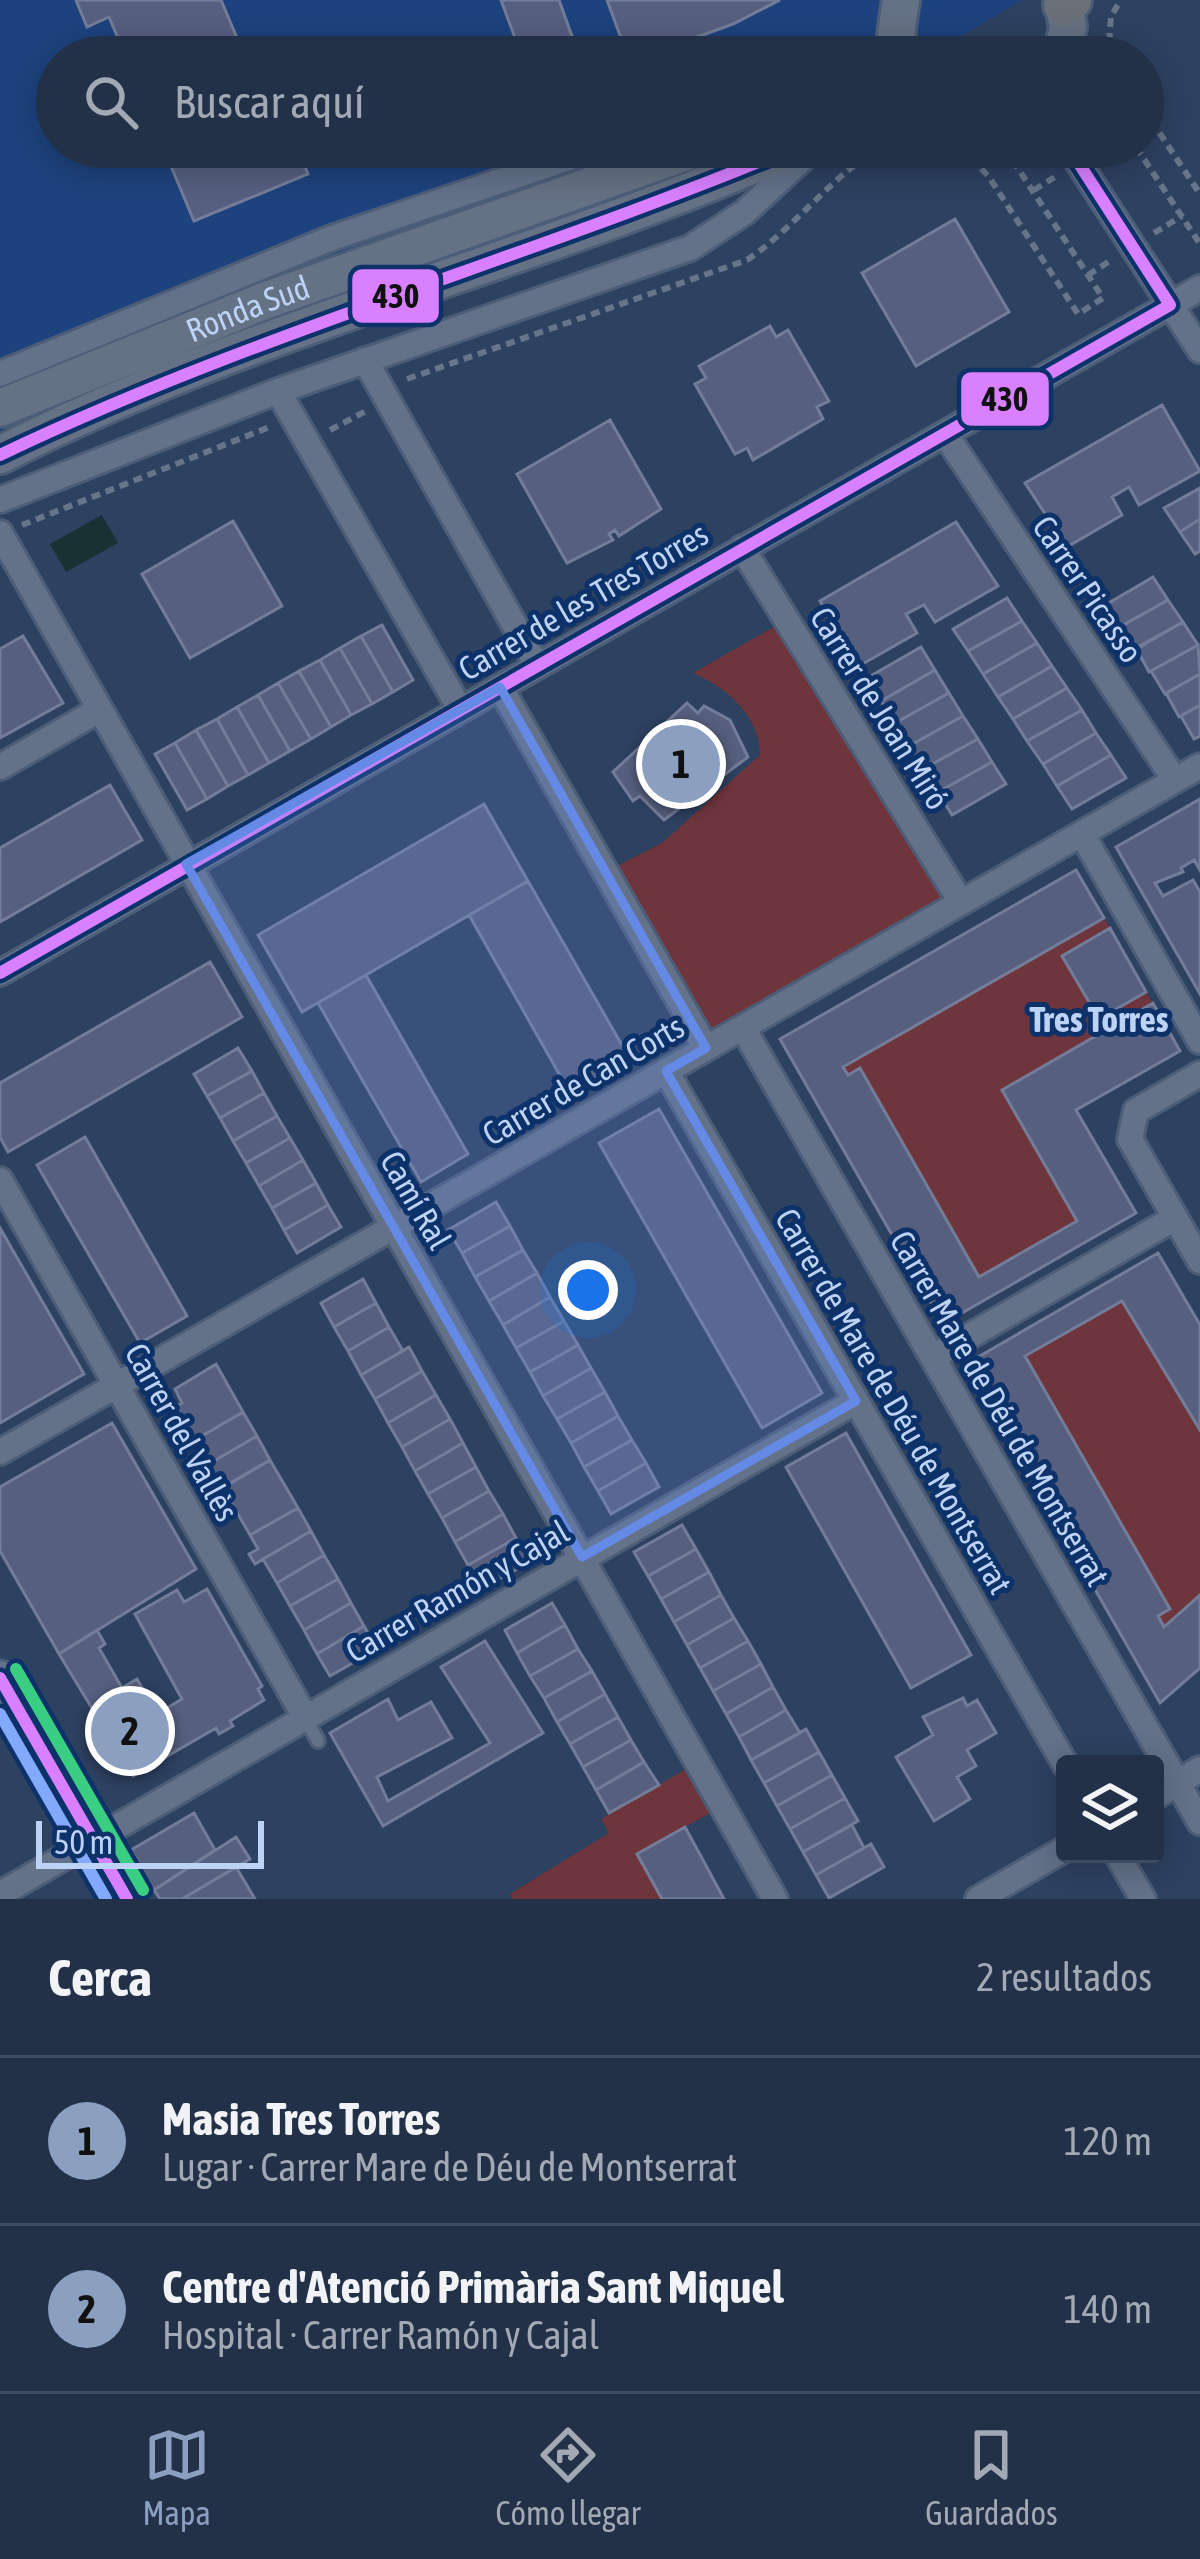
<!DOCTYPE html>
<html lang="es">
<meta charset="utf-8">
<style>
:root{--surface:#223148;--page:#2a394f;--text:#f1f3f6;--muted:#a2a9b4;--line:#3f4c60;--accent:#8ba0c1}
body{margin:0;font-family:"Asap Condensed",sans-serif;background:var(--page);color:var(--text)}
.controls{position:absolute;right:36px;bottom:36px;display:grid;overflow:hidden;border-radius:12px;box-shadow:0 6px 30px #0003}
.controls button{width:108px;height:108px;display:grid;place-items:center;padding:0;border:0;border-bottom:3px solid var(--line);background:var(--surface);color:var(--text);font:60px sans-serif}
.scale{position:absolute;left:36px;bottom:30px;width:228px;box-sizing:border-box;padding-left:12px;border:6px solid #bdd3f5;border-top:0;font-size:33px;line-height:42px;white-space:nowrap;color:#bdd3f5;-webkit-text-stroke:9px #0d3169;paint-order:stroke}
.you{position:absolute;left:588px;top:1290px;width:42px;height:42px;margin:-30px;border:9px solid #fff;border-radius:50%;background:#1a73e8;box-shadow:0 0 0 18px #1a73e833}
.badge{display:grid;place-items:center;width:78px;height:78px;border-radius:50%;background:var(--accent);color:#111;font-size:39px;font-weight:700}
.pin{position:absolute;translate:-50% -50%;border:6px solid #fff;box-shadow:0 3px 12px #0006}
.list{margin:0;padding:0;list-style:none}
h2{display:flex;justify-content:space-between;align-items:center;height:156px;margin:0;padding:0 48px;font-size:51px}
h2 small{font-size:39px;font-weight:400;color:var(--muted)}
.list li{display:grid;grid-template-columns:78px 1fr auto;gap:36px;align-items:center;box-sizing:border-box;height:168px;padding:0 48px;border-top:3px solid var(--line)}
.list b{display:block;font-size:45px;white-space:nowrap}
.list p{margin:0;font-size:39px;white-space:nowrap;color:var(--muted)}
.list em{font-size:39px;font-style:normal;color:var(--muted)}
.icon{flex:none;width:66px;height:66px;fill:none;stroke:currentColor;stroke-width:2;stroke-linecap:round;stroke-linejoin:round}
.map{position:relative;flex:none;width:1200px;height:1899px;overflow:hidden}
.search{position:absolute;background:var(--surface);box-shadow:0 6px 30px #0003;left:36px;right:36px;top:36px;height:132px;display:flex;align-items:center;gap:30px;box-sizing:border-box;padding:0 42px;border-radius:66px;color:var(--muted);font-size:45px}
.sheet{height:492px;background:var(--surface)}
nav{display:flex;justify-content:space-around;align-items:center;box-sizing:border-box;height:168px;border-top:3px solid var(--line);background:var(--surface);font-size:33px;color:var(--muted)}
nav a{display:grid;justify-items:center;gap:6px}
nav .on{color:var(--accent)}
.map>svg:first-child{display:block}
</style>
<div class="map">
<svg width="1200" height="1899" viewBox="0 0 1200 1899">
<rect width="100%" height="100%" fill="#2d4160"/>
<!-- built -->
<path fill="#1d427d" d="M0,0H1022L926,57H57V147H732L0,431Z"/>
<!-- green -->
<path fill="#6f353c" d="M786,620L961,902L706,1048L606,872L662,843L760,755C760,716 726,687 693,673Z
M1104,918L1110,928L1063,956L1098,1019L1146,992L1153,1003L1002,1089L1077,1221L979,1277L860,1068L848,1075L843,1067Z
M1122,1301L1200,1430V1595L1164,1627L1158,1616L1169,1609L1025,1356Z
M698,1762L723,1806L637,1853L662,1899H513L510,1894L609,1833L601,1819Z"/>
<!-- water -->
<path fill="#1a3134" d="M102,515L118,543L66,572L50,544Z"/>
<!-- building -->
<path fill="#565f7e" stroke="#737d99" stroke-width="3" d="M76,0H221L245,57H126L109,17L87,27Z
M501,0H559L577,50L557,57H522Z
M607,0H780L733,24L642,57H628Z
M163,147H297L308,174L194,221Z
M955,219L1009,312L916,366L862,273Z
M770,326L776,337L788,330L829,401L817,407L823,419L753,460L747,448L735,454L695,384L706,378L699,366Z
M1162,405L1200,471L1139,505L1129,487L1112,497L1122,515L1067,547L1025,483Z
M610,420L661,509L619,536L615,530L609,534L613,540L567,563L517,474Z
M1200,488V519L1180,532L1164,508Z
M1200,519V551L1195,554L1180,532Z
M233,521L282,606L190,658L142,574Z
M956,522L998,586L935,622L924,605L906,614L917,633L859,666L820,601Z
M1153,577L1168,600L1120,627L1107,604Z
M1007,598L1022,621L968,651L953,629Z
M1168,600L1183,622L1135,650L1121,626Z
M1022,621L1037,643L983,674L968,651Z
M1183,622L1198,645L1149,672L1136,648Z
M382,625L413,680L393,692L361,636Z
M23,636L63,703L0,738V649Z
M361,636L393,692L372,704L340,648Z
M1037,643L1052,666L998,697L983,674Z
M1198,645L1200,674L1165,694L1151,671Z
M921,647L935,670L881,701L867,678Z
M340,648L372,704L351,715L320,660Z
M320,660L351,715L331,727L299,671Z
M1052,666L1067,688L1013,719L998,697Z
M935,670L949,693L895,723L881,701Z
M299,671L331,727L311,739L278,683Z
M1200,674V705L1179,717L1166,693Z
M278,683L311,739L290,751L258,695Z
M1067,688L1082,710L1027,741L1013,719Z
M949,693L963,716L909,746L895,723Z
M258,695L290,751L269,763L237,707Z
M687,703L698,713L704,706L730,720L748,757L664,820L640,796L633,801L613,772Z
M1200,705V736L1194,739L1181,716Z
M237,707L269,763L248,775L217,719Z
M1082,710L1096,733L1043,764L1027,741Z
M963,716L978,739L923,769L909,746Z
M217,719L248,775L228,786L196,730Z
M196,730L228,786L207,799L175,743Z
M1096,733L1111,755L1057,786L1043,764Z
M978,739L992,762L938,792L923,769Z
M175,743L207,799L187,810L155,754Z
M1111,755L1126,778L1072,809L1057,786Z
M992,762L1006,784L952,815L938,792Z
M110,785L142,840L0,922V848Z
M1200,799V870L1194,860L1181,868L1183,872L1155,883L1163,896L1193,880L1200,892V994L1116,847Z
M484,804L528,881L302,1012L258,935Z
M1076,870L1104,918L843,1067L848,1075L860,1068L979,1277L1077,1221L1002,1090L1153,1003L1180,1051L1076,1110L1136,1213L943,1324L780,1039Z
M528,881L631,1061L571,1095L469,915Z
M1110,928L1146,992L1099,1019L1062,956Z
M210,962L242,1017L8,1152L0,1137V1083Z
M366,975L468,1154L421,1182L318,1003Z
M238,1048L252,1071L207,1096L194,1074Z
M252,1071L264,1093L220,1118L207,1096Z
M264,1093L277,1116L233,1141L220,1118Z
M659,1109L822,1393L762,1428L599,1143Z
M277,1116L290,1138L246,1163L233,1141Z
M85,1137L187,1316L140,1343L37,1165Z
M290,1138L303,1160L259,1186L246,1163Z
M303,1160L316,1183L272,1208L259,1186Z
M316,1183L328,1205L284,1230L272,1208Z
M496,1202L510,1226L462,1253L448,1230Z
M328,1205L341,1227L297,1253L284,1230Z
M510,1226L523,1250L475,1277L462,1253Z
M0,1228L84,1374L0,1423Z
M523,1250L537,1273L489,1301L475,1277Z
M1158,1253L1200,1325V1430L1122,1301L1025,1356L1170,1609L1158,1616L1164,1627L1200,1595V1668L1160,1703L966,1364Z
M537,1273L550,1297L503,1325L489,1301Z
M363,1279L376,1303L334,1327L321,1303Z
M550,1297L564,1321L516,1348L503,1325Z
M376,1303L389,1327L348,1351L334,1327Z
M564,1321L578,1345L530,1372L516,1348Z
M389,1327L403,1351L361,1375L348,1351Z
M578,1345L591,1368L543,1396L530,1372Z
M409,1347L422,1371L375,1399L361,1375Z
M216,1364L243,1412L195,1440L176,1406L182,1403L175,1389Z
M591,1368L605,1392L557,1419L543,1396Z
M422,1371L436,1395L388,1423L375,1399Z
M605,1392L618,1416L571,1443L557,1419Z
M436,1395L450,1419L402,1447L388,1423Z
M243,1412L257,1436L209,1464L195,1440Z
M618,1416L632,1440L584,1467L571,1443Z
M450,1419L463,1443L415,1471L402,1447Z
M112,1423L196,1569L59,1654L0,1551V1487Z
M846,1433L971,1655L911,1688L786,1467Z
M257,1436L270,1460L218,1490L209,1464Z
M632,1440L646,1463L598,1491L584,1467Z
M463,1443L476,1467L428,1494L415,1471Z
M270,1460L298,1508L250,1535L223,1488Z
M646,1463L659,1487L611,1514L598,1491Z
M476,1467L489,1491L442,1518L428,1494Z
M489,1491L503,1514L455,1542L442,1518Z
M298,1508L311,1531L255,1564L249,1554L258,1549L250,1535Z
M503,1514L516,1538L468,1565L455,1542Z
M682,1525L696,1549L648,1576L634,1552Z
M311,1531L324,1555L277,1583L263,1559Z
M516,1538L530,1562L481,1589L468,1565Z
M696,1549L709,1572L661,1599L648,1576Z
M324,1555L338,1579L290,1606L277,1583Z
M709,1572L721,1595L674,1622L661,1599Z
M338,1579L351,1603L304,1630L290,1606Z
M207,1589L262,1686L258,1689L264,1700L230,1721L233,1726L219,1734L216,1728L133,1776L59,1654L97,1630L105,1644L99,1648L122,1688L137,1679L149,1700L133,1708L142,1723L182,1699L135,1614L177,1590L184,1602Z
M721,1595L734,1618L687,1645L674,1622Z
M351,1603L364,1626L317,1654L304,1630Z
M552,1603L565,1625L517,1653L505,1630Z
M734,1618L748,1641L700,1668L687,1645Z
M565,1625L578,1649L530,1676L517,1653Z
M364,1626L377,1649L330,1676L317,1654Z
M485,1641L543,1733L383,1826L330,1733L388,1699L398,1720L431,1702L452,1738L377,1777L388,1801L490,1743L441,1667Z
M748,1641L761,1664L713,1691L700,1668Z
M578,1649L592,1671L544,1698L530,1676Z
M761,1664L773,1687L726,1714L713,1691Z
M592,1671L605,1694L557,1722L544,1698Z
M773,1687L786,1710L739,1737L726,1714Z
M605,1694L618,1717L570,1744L557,1722Z
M963,1698L967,1706L977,1700L996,1733L967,1750L976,1766L957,1777L970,1799L934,1821L896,1757L933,1735L923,1717Z
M786,1710L800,1733L751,1760L739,1737Z
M618,1717L631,1740L583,1767L570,1744Z
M806,1729L819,1752L764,1783L751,1760Z
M631,1740L644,1762L596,1790L583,1767Z
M819,1752L832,1775L777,1806L764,1783Z
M644,1762L659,1785L609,1813L596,1790Z
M832,1775L845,1798L790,1829L777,1806Z
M845,1798L858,1821L803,1852L790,1829Z
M194,1813L215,1850L154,1890L131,1850Z
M852,1825L864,1848L816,1875L803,1852Z
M685,1827L691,1838L724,1899H662L637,1854Z
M236,1837L250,1859L182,1899H160L154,1890Z
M871,1844L884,1867L829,1898L816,1875Z
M236,1867L255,1899H182Z"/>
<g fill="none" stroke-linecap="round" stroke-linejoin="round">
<defs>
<path id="service" d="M305,1718L318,1741"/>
<path id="minor" d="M1074,147L1078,162L1200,350
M365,360L537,665
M0,374L332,238L601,147
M278,391L460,709
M945,434L1175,780
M0,500L278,391L690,248L745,212L815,147
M0,533L775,1899
M742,548L961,902
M500,687L706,1048
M0,767L97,711
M1082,834L1200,1041
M0,973L1200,288
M743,1028L1200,1822
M666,1071L1065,1764
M1200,1074L1136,1111L1130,1139L1200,1261
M0,1180L305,1717
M933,1357L1175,1218
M0,1452L1200,766
M1155,1797L1200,1769
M1117,1854L1143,1899
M0,1894L856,1401
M978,1899L1065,1849"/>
<path id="tertiary" d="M0,1678L127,1899"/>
<g id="secondary">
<path d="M901,0L896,34L902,57"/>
<path d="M1062,57L1068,27L1063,0"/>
<path id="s1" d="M0,408L264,301L700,147"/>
<path d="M0,455C253,325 536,262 795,147"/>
</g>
<path id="trunk" d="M1065,5L1070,0"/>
</defs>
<!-- service casing -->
<use href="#service" stroke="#4c5d78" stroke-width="18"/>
<!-- minor casing -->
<use href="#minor" stroke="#4c5d78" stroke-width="30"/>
<!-- tertiary casing -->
<use href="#tertiary" stroke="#4c5d78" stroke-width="39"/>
<!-- secondary casing -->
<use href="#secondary" stroke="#4c5d78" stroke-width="42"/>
<!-- trunk casing -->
<use href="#trunk" stroke="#4c5d78" stroke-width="48"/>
<!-- path -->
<path stroke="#67758a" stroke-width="6" stroke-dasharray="9 6" stroke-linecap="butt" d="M1108,57L1111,16L1121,0
M1143,108L1200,194
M953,147L1015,164L1103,298L1078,314L989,177L964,150
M1136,147L1200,244
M1034,190L1058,175
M1154,233L1182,216
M1088,275L1113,259
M407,379L747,260C796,227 830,177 881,147
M330,430L366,411
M22,525L272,426"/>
<!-- service -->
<use href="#service" stroke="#637189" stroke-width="12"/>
<!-- minor -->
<use href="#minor" stroke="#637189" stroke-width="24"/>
<!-- tertiary -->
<use href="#tertiary" stroke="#637189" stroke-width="33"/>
<!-- secondary -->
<use href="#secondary" stroke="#657184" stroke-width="36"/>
<!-- trunk -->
<use href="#trunk" stroke="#6a707a" stroke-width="42"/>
<defs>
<path id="bus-1" d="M0,455C257,332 532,257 795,147
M0,973L1170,305L1078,162L1057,147
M0,1678L127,1899"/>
<path id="bus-2" d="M0,1714L106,1899"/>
<path id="bus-3" d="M16,1669L143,1890"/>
</defs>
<!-- bus-1 casing -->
<use href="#bus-1" stroke="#0d3169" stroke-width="21"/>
<!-- bus-2 casing -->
<use href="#bus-2" stroke="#0d3169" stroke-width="21"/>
<!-- bus-3 casing -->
<use href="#bus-3" stroke="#0d3169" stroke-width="21"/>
<!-- bus-1 -->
<use href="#bus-1" stroke="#d880ff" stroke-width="12"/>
<!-- bus-2 -->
<use href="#bus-2" stroke="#82a9fc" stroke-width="12"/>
<!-- bus-3 -->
<use href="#bus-3" stroke="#3ace82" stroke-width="12"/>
</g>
<!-- marked area -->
<path fill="#658ae5" fill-opacity="0.2" stroke="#658ae5" stroke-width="9" stroke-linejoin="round" d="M500,687L706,1048L666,1071L856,1401L582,1557L186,864Z"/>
<g text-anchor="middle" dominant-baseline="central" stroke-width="10" stroke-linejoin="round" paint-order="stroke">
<!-- street labels -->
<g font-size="33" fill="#bdd3f5" stroke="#0d3169">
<text stroke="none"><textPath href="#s1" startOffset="267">Ronda Sud</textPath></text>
<text transform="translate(1088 589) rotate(56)">Carrer Picasso</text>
<text transform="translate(583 601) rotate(-30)">Carrer de les Tres Torres</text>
<text transform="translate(880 708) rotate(58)">Carrer de Joan Miró</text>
<text transform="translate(583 1080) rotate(-30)">Carrer de Can Corts</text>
<text transform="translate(416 1200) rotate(60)">Camí Ral</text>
<text transform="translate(894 1401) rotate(60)">Carrer de Mare de Déu de Montserrat</text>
<text transform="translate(1000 1408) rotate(60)">Carrer Mare de Déu de Montserrat</text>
<text transform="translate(182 1432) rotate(61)">Carrer del Vallès</text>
<text transform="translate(457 1591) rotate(-30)">Carrer Ramón y Cajal</text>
</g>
<!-- neighbourhood labels -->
<g font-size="36" font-weight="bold" fill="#bdd3f5" stroke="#0d3169">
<text x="1099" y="1019">Tres Torres</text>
</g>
</g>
<g stroke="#0d3169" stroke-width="4.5">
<rect x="350" y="267" width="91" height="58" rx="12" fill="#d880ff"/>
<rect x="959" y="370" width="92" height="58" rx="12" fill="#d880ff"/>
</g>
<g font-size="33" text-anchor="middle" font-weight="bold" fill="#111">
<text x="396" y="308">430</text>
<text x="1005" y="411">430</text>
</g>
</svg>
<div class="controls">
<button><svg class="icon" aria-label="layers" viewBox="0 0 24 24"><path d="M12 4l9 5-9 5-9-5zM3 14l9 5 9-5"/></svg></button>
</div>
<div class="scale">50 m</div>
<div class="you"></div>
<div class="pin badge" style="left:681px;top:764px">1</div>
<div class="pin badge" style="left:130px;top:1731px">2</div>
<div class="search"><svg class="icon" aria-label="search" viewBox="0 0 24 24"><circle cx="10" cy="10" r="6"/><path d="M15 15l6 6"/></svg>Buscar aquí</div>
</div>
<section class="sheet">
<h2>Cerca<small>2 resultados</small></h2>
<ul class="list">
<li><span class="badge">1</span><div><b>Masia Tres Torres</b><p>Lugar · Carrer Mare de Déu de Montserrat</p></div><em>120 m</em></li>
<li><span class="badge">2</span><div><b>Centre d'Atenció Primària Sant Miquel</b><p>Hospital · Carrer Ramón y Cajal</p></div><em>140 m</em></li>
</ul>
</section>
<nav>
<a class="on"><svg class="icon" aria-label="map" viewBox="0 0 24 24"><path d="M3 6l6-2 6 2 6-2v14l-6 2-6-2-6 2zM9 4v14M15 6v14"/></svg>Mapa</a>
<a><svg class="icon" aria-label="directions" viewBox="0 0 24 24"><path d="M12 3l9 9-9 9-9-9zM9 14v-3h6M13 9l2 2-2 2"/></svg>Cómo llegar</a>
<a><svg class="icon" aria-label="saved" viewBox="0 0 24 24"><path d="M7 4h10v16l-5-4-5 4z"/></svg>Guardados</a>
</nav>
